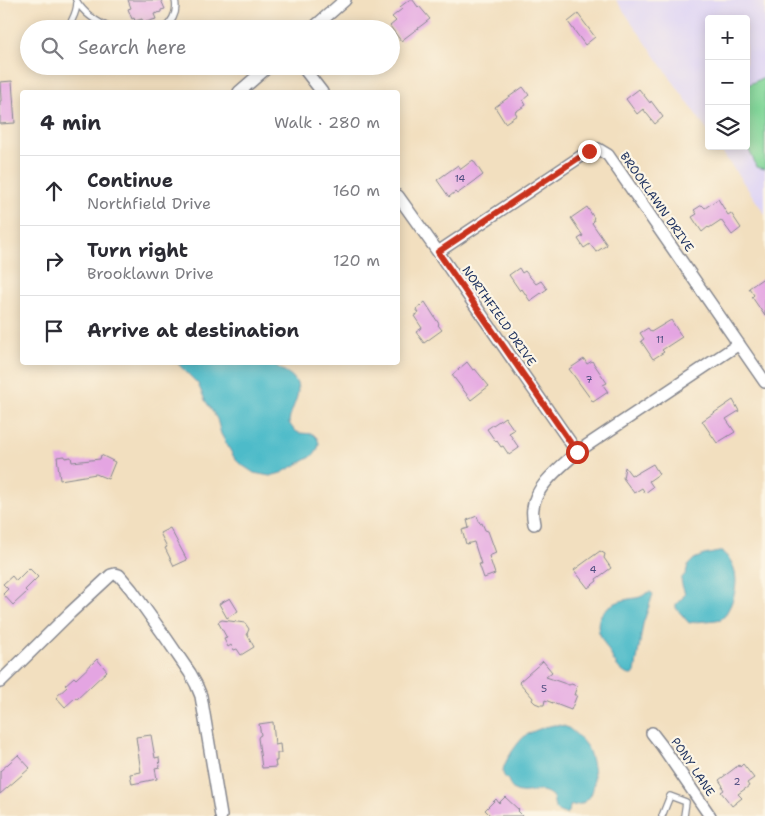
<!DOCTYPE html>
<meta charset="utf-8">
<style>
:root{--surface:#fff;--page:#f2f2f3;--text:#2b2b33;--muted:#7c7c81;--line:#e1e1e2}
body{margin:0;font-family:"Shantell Sans",sans-serif;background:var(--page);color:var(--text)}
.controls{position:absolute;right:15px;top:15px;display:grid;overflow:hidden;border-radius:5px;box-shadow:0 2px 12px #0003}
.controls button{width:45px;height:45px;display:grid;place-items:center;padding:0;border:0;border-bottom:1px solid var(--line);background:var(--surface);color:var(--text);font:25px sans-serif}
.stop{position:absolute;width:15px;height:15px;margin:-11px;border:4px solid #c8321e;border-radius:50%;background:#fff}
.stop.end{background:#c8321e;border-color:#fff;box-shadow:0 1px 5px #0008}
.list{margin:0;padding:0;list-style:none}
h2{display:flex;justify-content:space-between;align-items:center;height:65px;margin:0;padding:0 20px;font-size:21px}
h2 small{font-size:16px;font-weight:400;color:var(--muted)}
.list li{display:grid;grid-template-columns:32px 1fr auto;gap:15px;align-items:center;box-sizing:border-box;height:70px;padding:0 20px;border-top:1px solid var(--line)}
.list b{display:block;font-size:19px;white-space:nowrap}
.list p{margin:0;font-size:16px;white-space:nowrap;color:var(--muted)}
.list em{font-size:16px;font-style:normal;color:var(--muted)}
.icon{flex:none;width:28px;height:28px;fill:none;stroke:currentColor;stroke-width:2;stroke-linecap:round;stroke-linejoin:round}
.map{position:relative;flex:none;width:765px;height:816px;overflow:hidden}
.search{position:absolute;background:var(--surface);box-shadow:0 2px 12px #0003;left:20px;top:20px;width:380px;height:55px;display:flex;align-items:center;gap:12px;box-sizing:border-box;padding:0 18px;border-radius:28px;color:var(--muted);font-size:19px}
.panel{position:absolute;background:var(--surface);box-shadow:0 2px 12px #0003;left:20px;top:90px;width:380px;height:275px;border-radius:5px}
.map>svg:first-child{display:block}
</style>
<div class="map">
<svg width="765" height="816" viewBox="0 0 765 816">
<rect width="100%" height="100%" fill="#fcf5e5"/>
<filter id="ink" filterUnits="userSpaceOnUse"><feTurbulence type="fractalNoise" baseFrequency=".02" numOctaves="2"/><feDisplacementMap in="SourceGraphic" scale="10" xChannelSelector="R" yChannelSelector="G"/><feConvolveMatrix kernelMatrix="1 2 1 2 8 2 1 2 1" color-interpolation-filters="sRGB"/></filter>
<filter id="wash" filterUnits="userSpaceOnUse"><feTurbulence type="fractalNoise" baseFrequency=".0096" numOctaves="4" result="noise"/><feDisplacementMap in="SourceGraphic" scale="20" xChannelSelector="R" yChannelSelector="G"/><feGaussianBlur stdDeviation="1.12" result="paint"/><feColorMatrix in="noise" values="0 0 0 0 0 0 0 0 0 0 0 0 0 0 0 0 0 1.4 0 .05"/><feComposite in="paint" operator="in"/></filter>
<g filter="url(#wash)">
<rect width="100%" height="100%" fill="#f2dfbf"/>
<!-- built -->
<path fill="#dfd5f5" d="M616,0H765V214L718,146H746V19H709V133Z"/>
<!-- green -->
<path fill="#83d79a" stroke="#4f837c" d="M762,78H765V169L757,167L746,144V86Z"/>
<!-- water -->
<path fill="#4ebbc9" stroke="#347594" d="M177,363H273C279,370 290,372 295,380C304,393 289,410 289,423L294,430L299,433L313,434L317,438L319,443L318,448L315,453L311,457L281,473L270,476L254,473L239,463L235,459L221,434L217,419L205,400L198,384Z
M719,552H722C741,566 738,592 728,610C726,613 725,617 721,619C714,621 698,621 689,623L676,608V604C690,591 683,596 681,579L686,573L688,565L694,559L704,555Z
M650,592L653,594L643,624L635,672L633,675C624,676 617,667 613,659C609,650 602,641 599,632C594,612 612,602 629,599C635,598 642,598 646,593Z
M554,725C558,725 562,725 566,727C572,729 585,743 588,749C594,763 600,796 582,803C579,805 574,805 570,806L569,812L566,814C563,813 558,812 556,809C552,803 557,798 548,793C538,787 524,796 514,790C510,787 510,784 508,780C505,777 503,776 503,771C503,763 519,740 525,736C534,730 545,727 554,725Z"/>
<g id="blocks">
<!-- building -->
<path fill="#e4a5e2" d="M128,0H161L165,9L161,10V12L154,14L156,19L143,23L142,19L135,21L134,18L132,19L128,9L131,8Z
M409,0H413L418,7L419,6L430,19L401,41L390,26L396,21L392,17L402,9L400,7Z
M578,14L595,37L585,45L568,22Z
M12,81L15,123L0,124V101H1L0,82Z
M523,87L529,95L523,100L526,105L515,112L517,115L505,123L495,107Z
M639,89L650,103L651,101L663,117L655,124L643,109L637,114L626,99Z
M473,160L483,175L457,194L455,192L449,197L437,180L458,165L461,169Z
M718,199L728,215L731,213L741,228L732,235L721,220L709,228L708,227L702,232L692,217L697,214L694,210L702,205L705,208Z
M587,207L594,218L593,219L594,221L592,223L607,245L596,252L590,244L584,248L578,239L583,236L571,218Z
M519,268L522,273L525,271L536,284L541,281L547,289L530,301L522,289L520,291L509,275Z
M765,277V316L752,297L754,295L749,288Z
M425,302L439,324L438,325L442,330L424,343L416,332L422,328L414,316L419,313L416,309Z
M671,320L682,337L662,350L664,352L653,359L641,341L644,339L640,333L648,328L651,332Z
M584,359L587,364L592,361L607,383L603,385L608,392L593,402L569,369Z
M467,362L473,370L475,369L489,386L471,400L452,375Z
M733,400L739,411L726,419L735,432L717,443L702,421Z
M505,417L514,430L509,433L519,448L509,455L503,446L501,447L497,441L496,442L487,429Z
M101,455L115,462L108,479L96,474L60,480L57,457L65,456V458L71,457L72,462L100,459Z
M653,464L659,474L649,481L653,487L645,493L642,488L634,493L623,478L625,467L631,475L633,474L634,475Z
M477,516L480,524L482,523L485,530L488,531L496,553L489,556L495,574L484,578L479,564H481L474,542L466,544L462,530L469,528L467,520Z
M170,528L187,560L174,566L165,548L167,547L160,533Z
M600,551L605,554L604,558L611,568L596,579L597,581L588,588L574,570Z
M29,568L38,577L25,590L27,592L13,605L3,594L8,589L3,584L12,576L16,581Z
M230,598L238,611L227,618L219,604Z
M222,620L245,623L249,629L247,634L254,647L241,655L237,649L234,650L231,645L228,647L224,639L227,638L218,622Z
M97,659L107,671L77,699L76,697L65,707L56,697L67,687L65,685L74,677L76,679Z
M543,661L552,672L546,677L569,685L571,684L577,686L574,695H577L571,710L545,700L544,705H540L535,703L532,700L533,698L519,682Z
M273,722L275,745L280,744L281,753H277V761H275L276,767L262,768L258,738L259,736L261,735L259,724Z
M151,735L155,758L159,757L160,767L155,768L157,779L132,784L130,774L141,772L136,737Z
M18,755L30,768L0,794V771Z
M743,764L754,778L747,783L749,786L738,794L742,798L732,806L721,792L724,790L722,787L723,786L719,780L739,765L740,767Z
M505,797L519,810L518,811L523,816H491L485,810L496,799L499,803Z"/>
</g>
</g>
<g filter="url(#ink)">
<use href="#blocks" fill-opacity="0" stroke="#86878e" stroke-width="1"/>
<g fill="none" stroke-linecap="round" stroke-linejoin="round">
<defs>
<path id="lane" d="M76,0C84,14 98,23 113,29
M68,29C72,18 77,14 77,2
M164,29C173,21 178,12 175,0
M97,66L108,68L118,66
M662,816L670,796L686,802L684,816"/>
<path id="street" d="M312,29L345,0
M302,66L322,92
M239,92L269,66
M398,196L438,252L577,452
M438,252L589,151L598,149L608,155L765,382
M534,524C533,519 532,513 533,508C535,486 562,466 577,452L739,344
M0,682L70,613L111,575L115,574L119,575L131,589L166,638L190,673L196,684L201,696L221,816
M652,733L662,746L710,816"/>
</defs>
<!-- lane casing -->
<use href="#lane" stroke="#86878e" stroke-width="8"/>
<!-- street casing -->
<use href="#street" stroke="#86878e" stroke-width="14"/>
<!-- lane -->
<use href="#lane" stroke="#fff" stroke-width="5.5"/>
<!-- street -->
<use href="#street" stroke="#fff" stroke-width="11"/>
</g>
</g>
<g fill="none" stroke-linecap="round" stroke-linejoin="round" filter="url(#ink)">
<!-- route -->
<path stroke="#c8321e" stroke-width="6" d="M577,452L438,252L589,151"/>
</g>
<g text-anchor="middle" dominant-baseline="central" stroke-width="4.5" stroke-linejoin="round" paint-order="stroke">
<!-- number labels -->
<g font-size="10" fill="#4d4c7f">
<text x="460" y="178">14</text>
<text x="660" y="339">11</text>
<text x="589" y="379">7</text>
<text x="593" y="569">4</text>
<text x="544" y="688">5</text>
<text x="737" y="781">2</text>
</g>
<!-- street labels -->
<g font-size="12" fill="#1b2f5e" stroke="#fcf5e5">
<text transform="translate(657 202) rotate(55)">BROOKLAWN DRIVE</text>
<text transform="translate(499 316) rotate(55)">NORTHFIELD DRIVE</text>
<text transform="translate(693 767) rotate(56)">PONY LANE</text>
</g>
</g>
</svg>
<div class="controls">
<button>+</button>
<button>−</button>
<button><svg class="icon" aria-label="layers" viewBox="0 0 24 24"><path d="M12 4l9 5-9 5-9-5zM3 14l9 5 9-5"/></svg></button>
</div>
<div class="stop" style="left:577px;top:452px"></div>
<div class="stop end" style="left:589px;top:151px"></div>
<div class="search"><svg class="icon" aria-label="search" viewBox="0 0 24 24"><circle cx="10" cy="10" r="6"/><path d="M15 15l6 6"/></svg>Search here</div>
<section class="panel">
<h2>4 min<small>Walk · 280 m</small></h2>
<ul class="list">
<li><svg class="icon" aria-label="ahead" viewBox="0 0 24 24"><path d="M12 20V5M6 11l6-6 6 6"/></svg><div><b>Continue</b><p>Northfield Drive</p></div><em>160 m</em></li>
<li><svg class="icon" aria-label="right" viewBox="0 0 24 24"><path d="M7 20v-9h11M14 6l5 5-5 5"/></svg><div><b>Turn right</b><p>Brooklawn Drive</p></div><em>120 m</em></li>
<li><svg class="icon" aria-label="arrive" viewBox="0 0 24 24"><path d="M6 21V4h12l-3 4 3 4H6"/></svg><div><b>Arrive at destination</b></div></li>
</ul>
</section>
</div>
